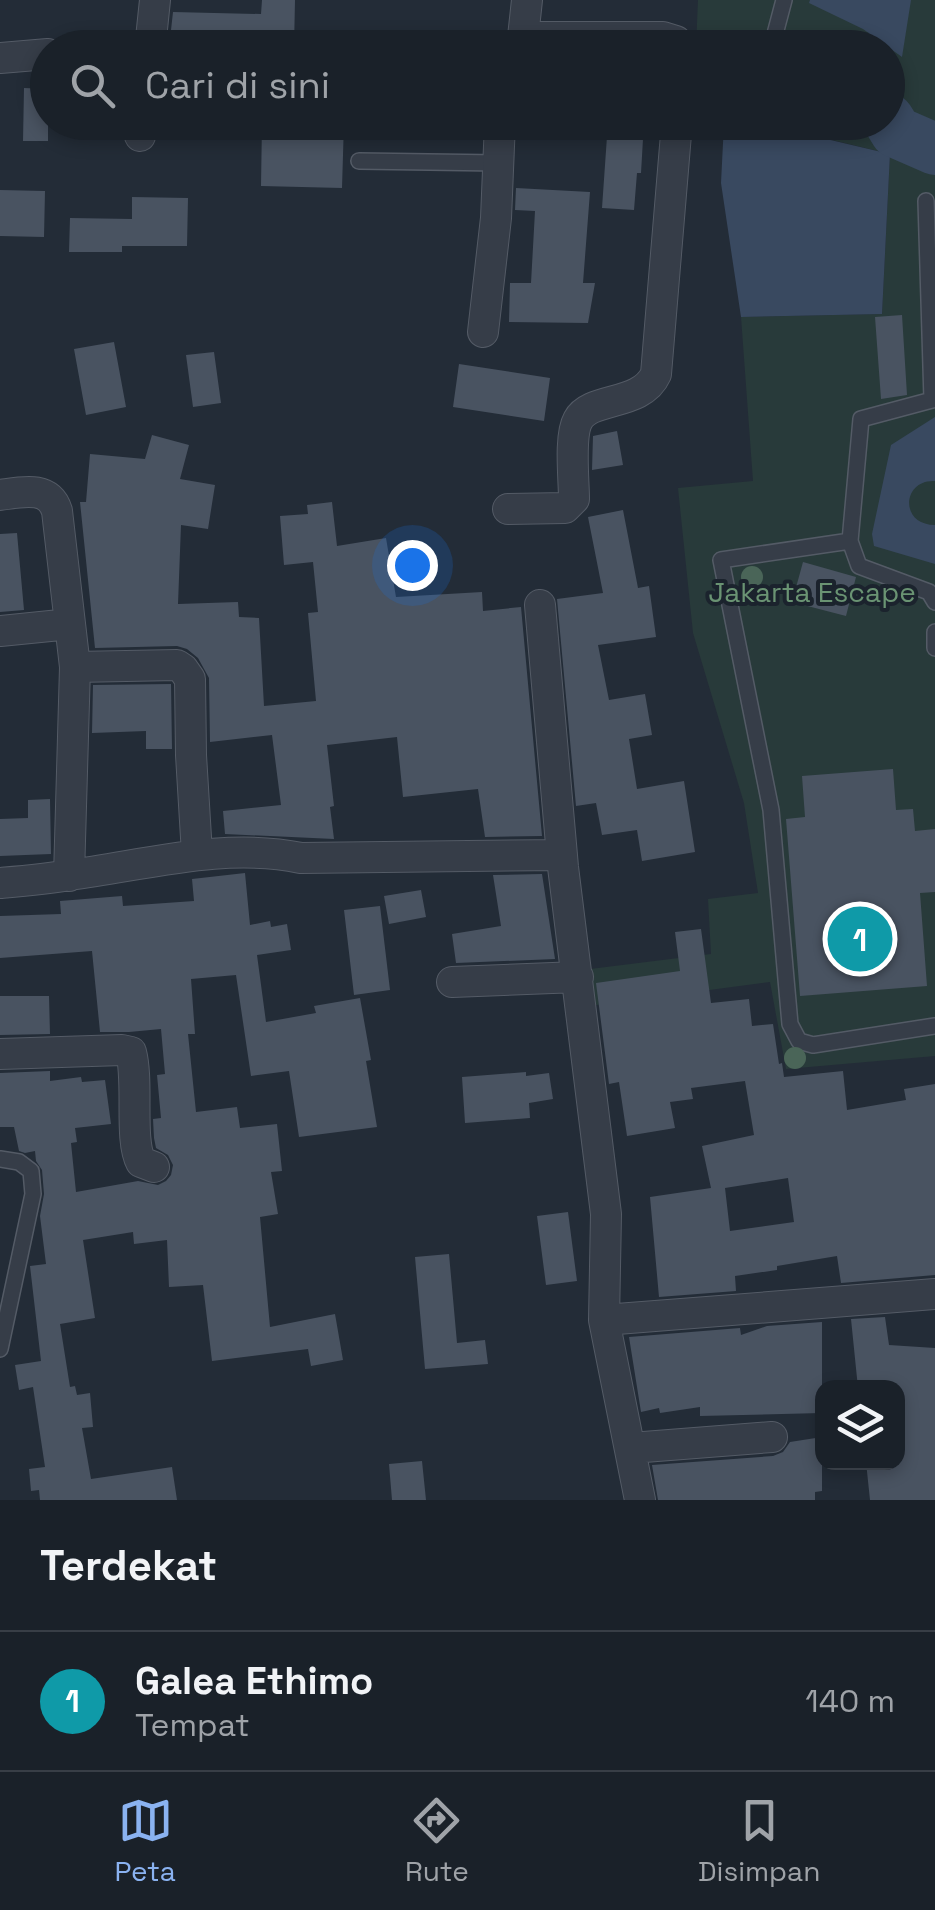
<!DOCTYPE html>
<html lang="id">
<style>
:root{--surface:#1a2129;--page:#272e35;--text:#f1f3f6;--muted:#9fa3a8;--line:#383e46;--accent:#8ab2f0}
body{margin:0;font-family:"Space Grotesk",sans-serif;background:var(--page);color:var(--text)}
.controls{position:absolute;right:30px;bottom:30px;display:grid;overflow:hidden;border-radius:20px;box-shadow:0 5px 15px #0003}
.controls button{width:90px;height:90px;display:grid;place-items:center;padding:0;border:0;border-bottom:2px solid var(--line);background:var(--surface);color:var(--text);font:50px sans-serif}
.you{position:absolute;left:412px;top:565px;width:35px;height:35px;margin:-25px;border:8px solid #fff;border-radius:50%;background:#1a73e8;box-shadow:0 0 0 15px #1a73e833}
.badge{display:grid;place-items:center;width:65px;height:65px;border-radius:50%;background:var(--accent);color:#fff;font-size:32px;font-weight:700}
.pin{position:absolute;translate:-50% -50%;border:5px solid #fff;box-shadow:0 2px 10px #0006}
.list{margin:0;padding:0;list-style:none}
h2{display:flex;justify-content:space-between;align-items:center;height:130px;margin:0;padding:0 40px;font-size:42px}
h2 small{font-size:32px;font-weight:400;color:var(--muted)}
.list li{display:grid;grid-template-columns:65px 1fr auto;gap:30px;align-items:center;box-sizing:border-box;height:140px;padding:0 40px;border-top:2px solid var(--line)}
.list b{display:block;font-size:38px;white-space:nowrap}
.list p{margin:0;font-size:32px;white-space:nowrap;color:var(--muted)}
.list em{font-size:32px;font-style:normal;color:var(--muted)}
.icon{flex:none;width:55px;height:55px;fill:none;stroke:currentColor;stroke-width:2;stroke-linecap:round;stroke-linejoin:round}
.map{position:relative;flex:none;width:935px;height:1500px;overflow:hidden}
.search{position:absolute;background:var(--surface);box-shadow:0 5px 15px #0003;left:30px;right:30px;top:30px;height:110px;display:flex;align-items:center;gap:25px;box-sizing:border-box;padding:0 35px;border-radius:55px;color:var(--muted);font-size:38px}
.sheet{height:270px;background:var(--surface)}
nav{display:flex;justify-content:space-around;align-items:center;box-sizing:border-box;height:140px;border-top:2px solid var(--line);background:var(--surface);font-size:28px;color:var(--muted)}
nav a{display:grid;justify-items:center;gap:5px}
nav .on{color:var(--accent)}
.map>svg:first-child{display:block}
</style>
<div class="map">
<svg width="935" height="1500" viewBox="0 0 935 1500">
<rect width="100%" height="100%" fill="#232c37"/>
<!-- green -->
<path fill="#283a3a" d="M698,0H935V1056L786,1069L770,982L589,1006L582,970L711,954L708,899L758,893L744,803L693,633L678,488L753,481L741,317L882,314L890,154L783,128V123L888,122V48L696,47Z"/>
<!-- water -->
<path fill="#394960" d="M810,0H911L902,57L863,29L809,3Z
M724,123H783L784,129L890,154L882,314L741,317L721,183Z
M935,417V481C902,479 899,525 935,525V564L874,546L872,534L891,445Z"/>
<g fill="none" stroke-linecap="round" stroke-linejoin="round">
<!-- river -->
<path stroke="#394960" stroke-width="52" d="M888,119L896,132L935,149"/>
</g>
<!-- building -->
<path fill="#495361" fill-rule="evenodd" d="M262,0H295L294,48H169L173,12L261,14Z
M24,88L48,89V141H23Z
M262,122H344L342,188L261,186Z
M608,122H644L641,173H637L634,210L602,208Z
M516,188L590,192L583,283H595L588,323L509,322L510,283H531L535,211L515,210Z
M0,190L45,191L44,237L0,236Z
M132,197L188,198L187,246H122V252H69L70,218L132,219Z
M902,315L907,395L881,399L875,317Z
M114,342L126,407L86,415L74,349Z
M214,352L221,403L193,407L186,355Z
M459,364L550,378L544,421L453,407Z
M617,431L623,465L592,470L593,436Z
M152,435L189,445L180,479L215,485L208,529L181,525L178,604L238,602L239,617L259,618L264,706L316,701L308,613L318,612L313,562L284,565L280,516L308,514L307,505L332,502L337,546L386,538L396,597L482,592L483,611L521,607L542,836L485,837L478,789L403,797L397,737L327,745L334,806L330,807L334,839L225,834L223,811L281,805L272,735L210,742L209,678L198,658L187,649L177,646L95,648L80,502H86L90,454L145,459Z
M623,510L638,588L649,586L656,637L598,645L609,700L645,694L652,735L629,739L637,789L684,781L695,852L642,861L637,830L602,835L596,803L576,806L557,599L603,593L588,517Z
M17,533L24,610L0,612V534Z
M803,562L856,577L846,616L792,602Z
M171,684L172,749H146V731L92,733L93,685Z
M893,769L896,810L913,809L915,831L935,829V892L920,893L927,986L800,996L786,819L805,817L802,776Z
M50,799L51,854L0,856V819L28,818V800Z
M245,873L250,925L270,921L271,927L287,924L291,950L257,955L266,1022L316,1013L314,1006L360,998L371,1060L366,1061L377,1127L299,1137L289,1071L251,1076L236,975L191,979L195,1034H188L196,1112L237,1107L240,1128L277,1124L282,1171L271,1172L278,1214L260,1217L270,1327L335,1314L343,1360L311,1366L308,1349L212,1361L203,1285L169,1287L167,1240L134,1244L133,1232L83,1240L95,1318L60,1324L70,1387L75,1386L77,1395L90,1393L93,1427L82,1428L91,1479L172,1467L177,1500H40L39,1490L31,1491L29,1469L45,1467L33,1387L19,1390L15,1365L41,1361L30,1266L46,1264L40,1216L44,1194L42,1170L36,1161L35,1151L25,1153L19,1151L14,1127H0V1073L50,1071V1081L81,1077L82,1082L105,1080L111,1124L75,1128L77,1142L71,1143L76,1192L138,1181L158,1185L166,1181L171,1175L173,1165L168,1155L156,1148L154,1138L153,1119L161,1118L157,1075L165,1074L161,1029L129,1032H100L92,951L0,958V916L61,914L60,901L122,896L123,906L194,901L192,879Z
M542,874L555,959L456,963L452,934L501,926L493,875Z
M421,890L426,917L389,924L384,896Z
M380,906L390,990L354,995L344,910Z
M701,929L711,1003L749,999L752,1026L773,1024L779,1064L782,1063L784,1077L843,1071L847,1110L906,1100L904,1089L935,1084V1275L841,1283L837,1256L777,1266V1270L735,1276L736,1291L659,1297L650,1197L711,1188L702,1146L754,1135L745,1081L691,1088L693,1099L670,1102L675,1128L627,1136L619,1082L609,1084L596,983L680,971L675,932ZM788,1178L794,1222L730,1231L725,1188Z
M0,996H49L50,1034L0,1035Z
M526,1072V1076L549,1073L553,1099L529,1103L530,1118L465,1123L462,1077Z
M568,1212L577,1281L546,1285L537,1216Z
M449,1254L457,1343L485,1340L488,1364L425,1369L415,1257Z
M885,1317L889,1345L935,1348V1500H870L866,1462H898V1388H858L851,1319Z
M822,1322V1413L700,1416V1407L660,1413L659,1408L641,1412L629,1337L740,1328L741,1335L767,1326Z
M822,1437V1491L815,1492V1500H658L652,1465L773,1456L783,1452L790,1442Z
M422,1461L426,1500H392L389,1464Z"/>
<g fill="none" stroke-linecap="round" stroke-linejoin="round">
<defs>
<path id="service" d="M775,34L784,0
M359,161L499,163
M926,201L932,400L861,419L850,541L859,566L929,592L935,602
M850,541L721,560L771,810L790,1024L799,1041L813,1045L935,1026
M935,632V648
M0,1159L19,1162L31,1171L33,1194L0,1349"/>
<path id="minor" d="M523,37H663L676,41L681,48
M150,48L155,0
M516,48L523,37L527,0
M0,58L48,54
M140,136L142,122
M483,332L496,218L500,122
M0,495C22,492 49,485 57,511L75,667L69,876
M508,509L565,508L574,499C574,480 569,436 578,420C591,396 641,407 656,374L677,122
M540,605L563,867L606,1214L604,1320L640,1500
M0,631L70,624
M75,667L177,665L183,669L190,679L191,755L197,854
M0,883C23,881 47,879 70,875C146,865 224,842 301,858L562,855
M452,982L578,977
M0,1054L122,1050L131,1052C139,1082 129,1140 141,1162L154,1167
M604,1320L935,1294
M631,1448L772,1437"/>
</defs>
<!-- service casing -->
<use href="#service" stroke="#545b66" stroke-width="18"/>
<!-- minor casing -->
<use href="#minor" stroke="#545b66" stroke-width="32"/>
<!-- service -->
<use href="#service" stroke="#363d48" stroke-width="15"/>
<!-- minor -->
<use href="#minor" stroke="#363d48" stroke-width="30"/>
</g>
<!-- trees -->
<g fill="#4a6558">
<circle cx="752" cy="577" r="11"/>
<circle cx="795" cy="1058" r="11"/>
</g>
<g text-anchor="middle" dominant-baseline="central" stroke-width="8" stroke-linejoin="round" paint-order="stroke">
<!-- park labels -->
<g font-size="28" fill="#6a9373" stroke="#1b232d">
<text x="812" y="592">Jakarta Escape</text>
</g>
</g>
</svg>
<div class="controls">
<button><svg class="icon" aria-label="layers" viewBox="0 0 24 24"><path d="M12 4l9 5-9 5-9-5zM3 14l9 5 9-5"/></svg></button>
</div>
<div class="you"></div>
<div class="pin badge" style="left:860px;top:939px;background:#0f9aa8">1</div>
<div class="search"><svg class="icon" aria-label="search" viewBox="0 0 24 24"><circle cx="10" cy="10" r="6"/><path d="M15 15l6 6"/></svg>Cari di sini</div>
</div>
<section class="sheet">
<h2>Terdekat<small></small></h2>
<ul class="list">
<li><span class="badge" style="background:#0f9aa8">1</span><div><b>Galea Ethimo</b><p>Tempat</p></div><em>140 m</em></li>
</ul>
</section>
<nav>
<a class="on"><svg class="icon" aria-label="map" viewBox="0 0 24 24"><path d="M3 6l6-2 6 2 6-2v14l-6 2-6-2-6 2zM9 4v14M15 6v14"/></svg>Peta</a>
<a><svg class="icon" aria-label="directions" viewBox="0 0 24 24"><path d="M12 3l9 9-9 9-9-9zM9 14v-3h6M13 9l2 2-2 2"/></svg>Rute</a>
<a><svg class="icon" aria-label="saved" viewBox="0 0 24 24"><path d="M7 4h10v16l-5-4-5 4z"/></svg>Disimpan</a>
</nav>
